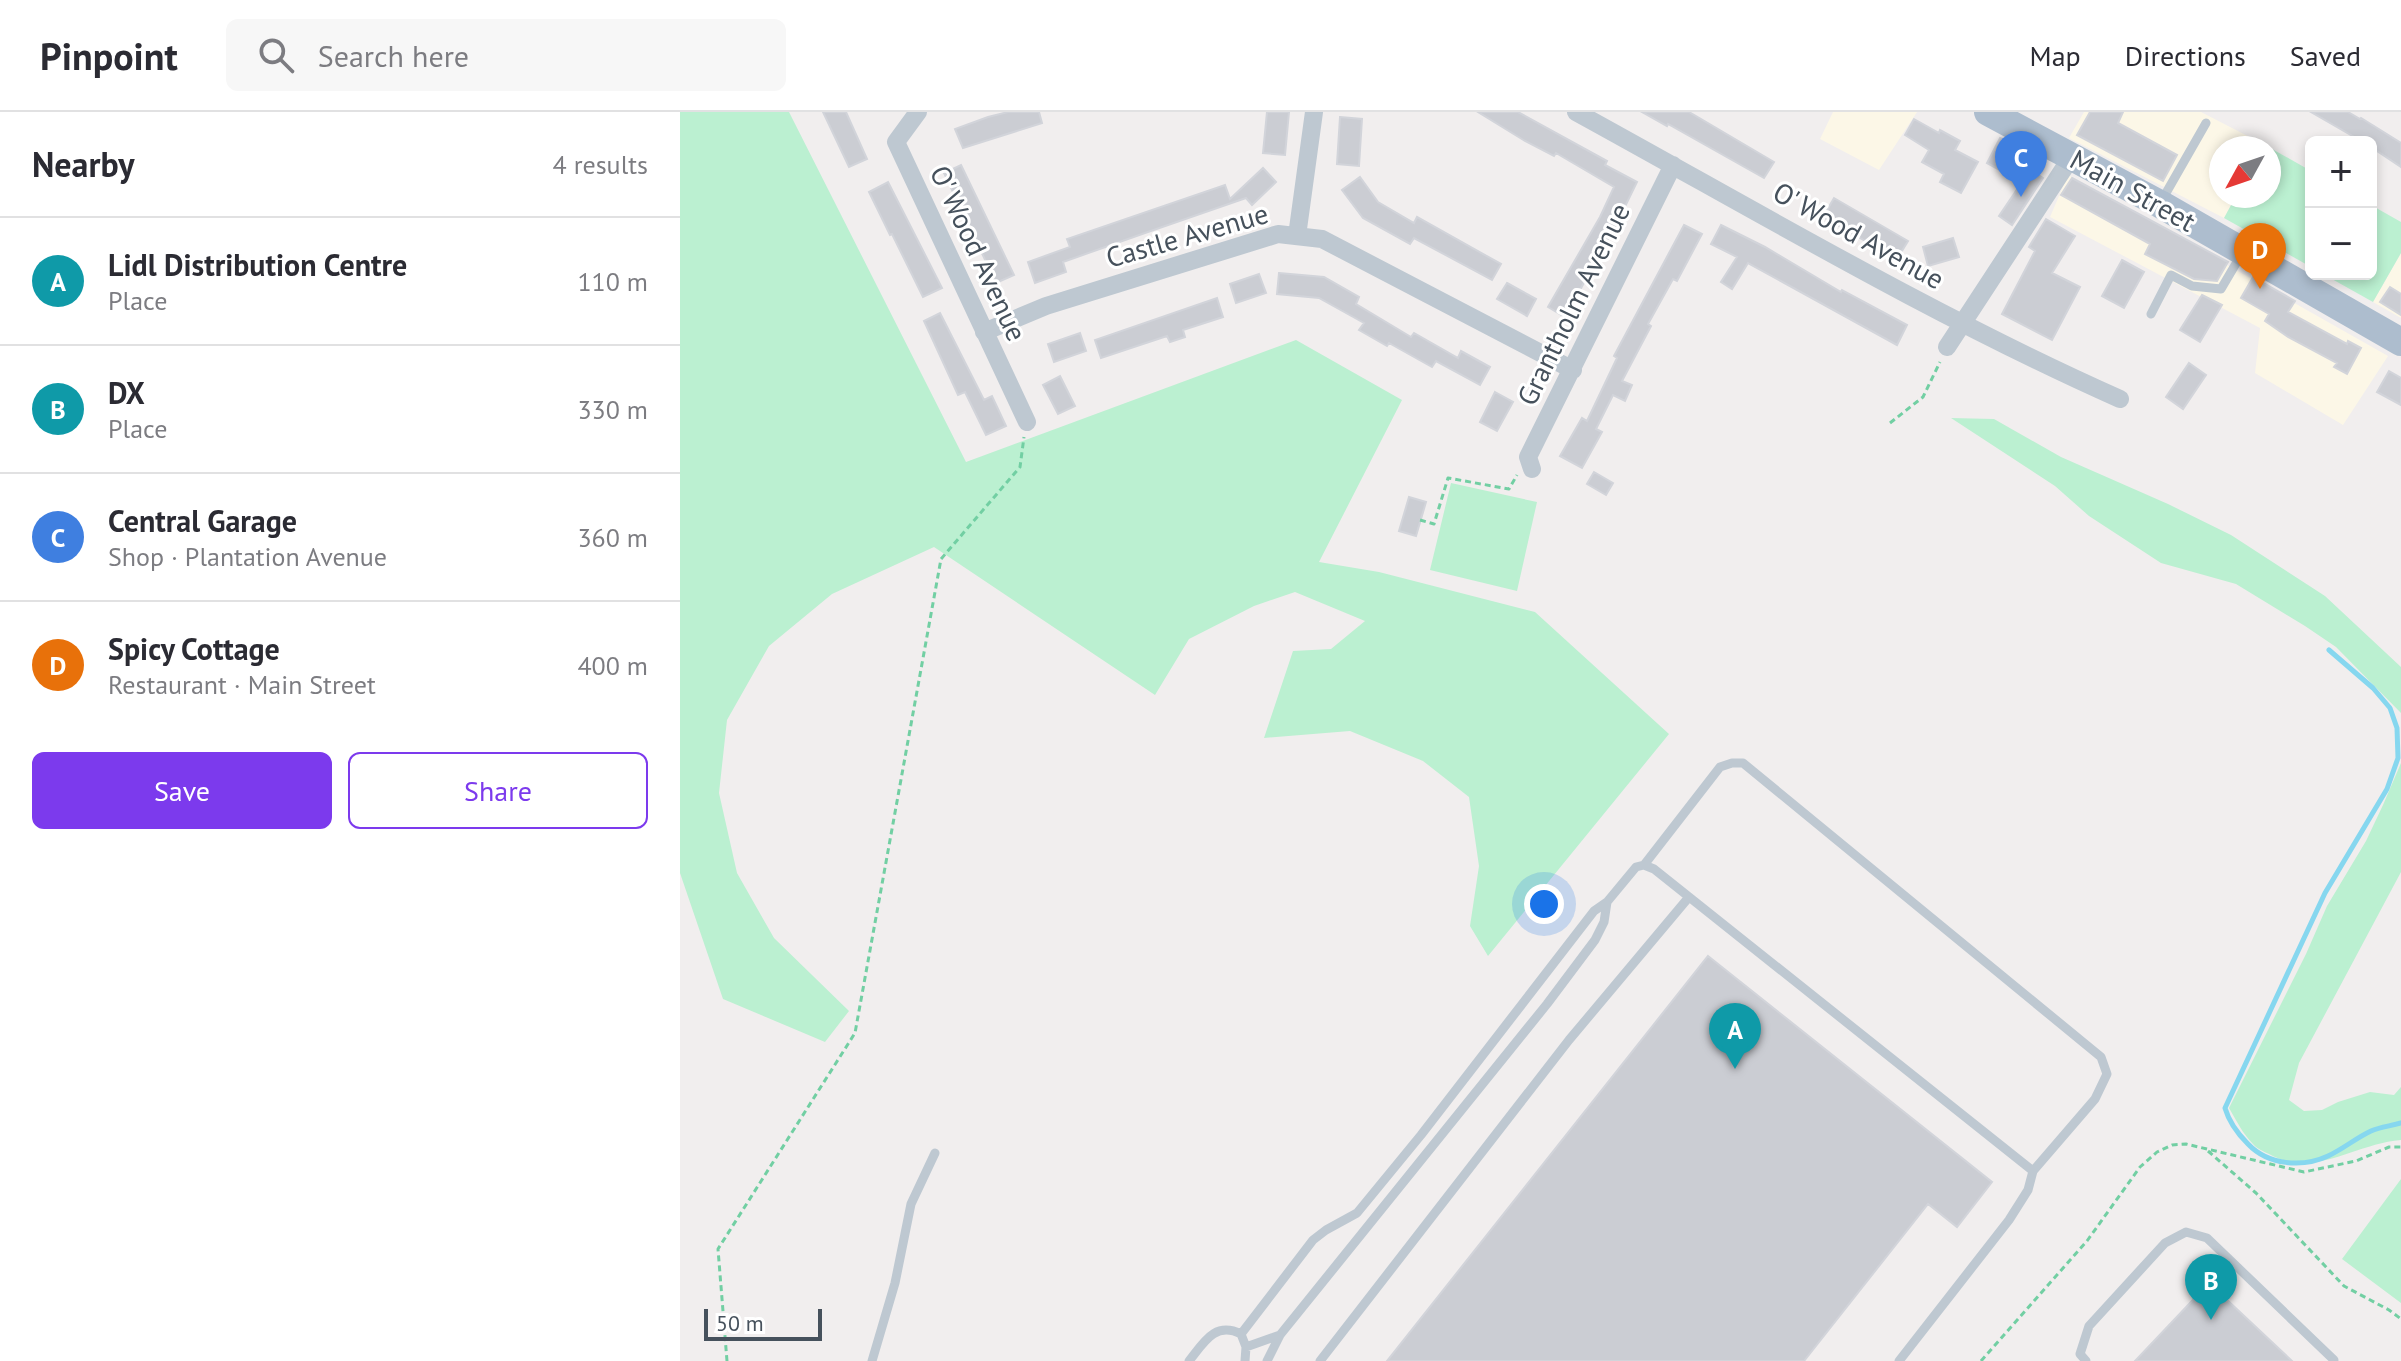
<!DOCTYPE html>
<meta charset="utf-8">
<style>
:root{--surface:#fff;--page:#f7f7f7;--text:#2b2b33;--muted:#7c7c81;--line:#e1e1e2;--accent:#7c3aed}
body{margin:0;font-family:"PT Sans",sans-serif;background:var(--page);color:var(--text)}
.controls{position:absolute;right:24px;top:24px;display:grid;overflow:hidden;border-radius:12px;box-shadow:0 4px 12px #0003}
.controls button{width:72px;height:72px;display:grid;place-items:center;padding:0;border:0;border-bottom:2px solid var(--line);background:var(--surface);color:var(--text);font:40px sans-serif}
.compass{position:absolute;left:1529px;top:24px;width:72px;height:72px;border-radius:50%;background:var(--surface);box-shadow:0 4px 12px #0003;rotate:230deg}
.scale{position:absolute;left:24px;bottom:20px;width:118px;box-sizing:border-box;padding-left:8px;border:4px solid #46515c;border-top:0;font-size:22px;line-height:28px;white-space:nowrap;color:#46515c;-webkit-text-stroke:6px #fff;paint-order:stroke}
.you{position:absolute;left:864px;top:792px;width:28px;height:28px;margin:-20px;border:6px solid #fff;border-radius:50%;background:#1a73e8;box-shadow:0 0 0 12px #1a73e833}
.badge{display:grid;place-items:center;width:52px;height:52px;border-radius:50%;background:var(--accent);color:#fff;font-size:26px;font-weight:700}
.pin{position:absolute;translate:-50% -66px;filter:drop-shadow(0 2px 4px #0008)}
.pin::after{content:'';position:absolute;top:42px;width:28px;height:24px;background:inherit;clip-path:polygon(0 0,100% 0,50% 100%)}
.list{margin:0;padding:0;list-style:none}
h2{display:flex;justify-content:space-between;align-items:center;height:104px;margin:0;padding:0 32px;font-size:34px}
h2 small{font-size:26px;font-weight:400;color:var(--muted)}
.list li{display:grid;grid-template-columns:52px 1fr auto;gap:24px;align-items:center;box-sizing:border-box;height:128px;padding:0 32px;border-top:2px solid var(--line)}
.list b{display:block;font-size:30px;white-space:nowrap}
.list p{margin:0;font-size:26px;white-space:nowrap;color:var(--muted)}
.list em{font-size:26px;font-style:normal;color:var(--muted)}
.actions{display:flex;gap:16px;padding:24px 32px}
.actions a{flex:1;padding:18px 0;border:2px solid var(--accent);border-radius:12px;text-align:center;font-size:28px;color:var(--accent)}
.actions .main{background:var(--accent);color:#fff}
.icon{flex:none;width:44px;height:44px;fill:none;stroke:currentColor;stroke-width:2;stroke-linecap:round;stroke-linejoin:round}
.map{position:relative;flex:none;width:1721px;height:1249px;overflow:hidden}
header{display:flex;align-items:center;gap:48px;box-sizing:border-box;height:112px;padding:0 40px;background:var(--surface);border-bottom:2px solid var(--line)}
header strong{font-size:38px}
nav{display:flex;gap:44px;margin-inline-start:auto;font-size:28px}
.search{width:560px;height:72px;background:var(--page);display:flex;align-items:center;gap:20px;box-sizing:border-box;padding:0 28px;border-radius:12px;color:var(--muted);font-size:30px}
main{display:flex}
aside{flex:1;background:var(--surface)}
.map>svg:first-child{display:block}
</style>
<header>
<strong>Pinpoint</strong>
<div class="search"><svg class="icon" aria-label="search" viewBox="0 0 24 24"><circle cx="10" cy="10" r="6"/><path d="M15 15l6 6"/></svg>Search here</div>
<nav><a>Map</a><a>Directions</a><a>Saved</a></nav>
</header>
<main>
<aside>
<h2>Nearby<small>4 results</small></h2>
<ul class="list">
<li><span class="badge" style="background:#0f9aa8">A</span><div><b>Lidl Distribution Centre</b><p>Place</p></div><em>110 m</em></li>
<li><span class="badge" style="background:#0f9aa8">B</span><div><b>DX</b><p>Place</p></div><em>330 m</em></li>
<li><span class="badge" style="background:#3f7fe0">C</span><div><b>Central Garage</b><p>Shop · Plantation Avenue</p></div><em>360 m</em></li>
<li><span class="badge" style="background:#e8710a">D</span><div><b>Spicy Cottage</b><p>Restaurant · Main Street</p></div><em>400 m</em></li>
</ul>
<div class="actions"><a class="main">Save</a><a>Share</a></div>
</aside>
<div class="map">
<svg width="1721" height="1249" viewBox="0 0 1721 1249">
<rect width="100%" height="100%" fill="#f1eeee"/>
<!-- commercial -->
<path fill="#fcf7e7" d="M1153,0H1237L1199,58L1140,27Z
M1404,0H1521L1585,33L1583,36H1541V84H1556L1544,106L1389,26Z
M1388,63L1708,244L1663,313L1575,261L1580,216L1370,105Z
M1721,141V206L1693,190Z"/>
<!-- green -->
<path fill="#bbf0d1" d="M0,0H109L286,350L616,228L722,288L639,450L699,460L855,500L989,622L808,844L790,814L799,754L789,685L743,649L670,619L584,626L613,539L651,537L685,509L615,480L574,494L509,527L475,583L254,435L152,482L89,534L47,608L39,681L57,761L94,826L169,899L145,930L43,887L0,761Z
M1585,33L1631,59V155L1544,106L1556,84H1589V36H1583Z
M1691,93L1721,110V141L1693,190L1643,162H1691Z
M1271,306L1314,307L1381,345L1488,392L1551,423L1645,484L1721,555V601L1656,535L1625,514L1556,472L1481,451L1409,404L1375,374Z
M771,371L857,390L837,479L750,458Z
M1721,651V760L1619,951L1609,988L1624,999L1642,998L1658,990L1690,980L1714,983L1721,975V1028C1673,1032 1635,1067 1589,1042C1583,1039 1577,1037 1573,1032C1563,1022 1556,1008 1549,996L1626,842L1647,794L1686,729L1703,693Z
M1721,1067V1191L1662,1147Z"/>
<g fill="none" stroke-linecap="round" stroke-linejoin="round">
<!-- stream -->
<path stroke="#86d7ef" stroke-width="5" d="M1649,538L1693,576L1710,596L1717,616L1718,646L1707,677L1645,781L1545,996C1549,1010 1558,1022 1568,1032C1588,1053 1622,1056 1648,1044C1663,1037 1676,1026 1691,1019C1700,1015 1711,1014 1721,1011"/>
</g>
<!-- building -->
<path fill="#cbcdd3" stroke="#d2d4da" stroke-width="2" d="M143,0H166L187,47L169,55Z
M328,0H359L362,11L283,36L275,17L308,5Z
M587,0H609L605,43L583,41Z
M798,0H838L927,49L925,53L957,70L936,113L885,205L868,195L920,105L934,75L876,41L874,44L845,29Z
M962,0H1009L1094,50L1084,66L988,12L987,14Z
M1410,0H1443L1438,11L1497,43L1483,69L1397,23Z
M1631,0H1668L1680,7L1681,6L1721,31V55L1691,35V30H1683Z
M660,5L682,7L679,54L657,52Z
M1234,7L1259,21L1260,18L1280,29L1275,38L1298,50L1281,81L1260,70L1264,62L1242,50L1249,38L1225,23Z
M1320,26L1342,37L1336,48L1363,66L1332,113L1319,104L1342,70L1307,51Z
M281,53L334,163L316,171L264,61Z
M583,56L596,70L572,93L566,86L465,121L383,150L386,160L355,171L348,150L390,135L387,127L545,73L550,87Z
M680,65L698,90L734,111L737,105L821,152L812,168L734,126L730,132L683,106L662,78Z
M1392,66L1548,150L1537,169L1514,167L1465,142L1470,132L1381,83Z
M208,70L262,176L243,185L212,122L210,123L189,80Z
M1154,86L1228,129L1217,147L1143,105Z
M1366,107L1395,124L1372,161L1400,175L1372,228L1322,202L1355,139L1349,135Z
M1004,113L1022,122L997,169L993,167L968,212L971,214L942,269L952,273L945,289L933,283L916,317L922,320L902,356L880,344L902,306L907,309L937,246L934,244Z
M1041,113L1085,135L1161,180L1162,178L1227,213L1217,233L1068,151L1052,177L1041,170L1057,145L1031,132Z
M1273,126L1279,145L1248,154L1243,135Z
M1442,148L1464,160L1444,196L1422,184Z
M599,161L644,165L679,185L676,192L731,225L734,221L778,246L781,239L810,255L800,273L756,249L752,255L709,231L707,234L679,218L684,211L639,186L597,182Z
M579,162L586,181L556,191L550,172Z
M1573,165L1615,189L1608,200L1667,232L1668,229L1681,236L1667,262L1654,255L1657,251L1608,225L1585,209L1589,202L1561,186Z
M827,171L856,187L847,204L817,187Z
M1710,175L1721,182V203L1700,190Z
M1522,183L1542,193L1520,230L1500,218Z
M537,186L543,205L503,218L505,225L490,230L487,224L421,246L415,228Z
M260,201L304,288L312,284L326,314L306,323L285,280L278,283L244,209Z
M400,221L406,239L374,250L368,232Z
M1509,251L1526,263L1503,297L1486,285Z
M1709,259L1721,266V293L1697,280Z
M380,264L395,294L378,302L363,273Z
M815,280L833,290L817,319L800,310Z
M914,360L933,371L926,383L907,372Z
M729,385L746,390L736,424L719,419Z
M1028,844L1312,1070L1277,1115L1248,1092L1124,1249H707Z
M1529,1171L1612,1249H1455Z"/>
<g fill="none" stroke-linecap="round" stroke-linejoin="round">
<!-- path -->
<path stroke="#72cfa3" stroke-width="3" stroke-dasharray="6 4" stroke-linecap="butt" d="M1210,311L1243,285L1260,250
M740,408L754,412L768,366L829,377L837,363
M1528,1039L1576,1081L1664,1174L1709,1198L1721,1207
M47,1249L38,1137L175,921L261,447L340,355L344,325
M1301,1249L1407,1129L1460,1055L1477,1040L1492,1033L1506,1032L1624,1060L1676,1049L1709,1035H1721"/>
<!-- lane -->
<path stroke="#bec8d1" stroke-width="9" d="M1482,88L1526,11
M1471,202L1491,163L1512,174L1541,177L1561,143
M964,753L1040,655L1052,651H1063L1421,945L1427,962L1415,987L1353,1059L1348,1078L1329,1108L1219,1249
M561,1222L633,1128L646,1118L677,1101L741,1023L914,799L927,790L956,755L964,753L974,757L1353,1059
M566,1235L600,1223
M192,1249L215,1171L231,1092L255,1041
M509,1249C524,1230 535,1209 561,1222L566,1235L565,1249
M587,1249L600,1223L867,892L915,828L924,810L927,790
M640,1249L889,928L1009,785
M1406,1249L1400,1242L1409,1214L1485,1131L1506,1120L1527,1126L1654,1248"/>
<!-- street -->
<path stroke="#bec8d1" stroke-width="18" d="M238,0L216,30L347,310
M896,0C1075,98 1253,204 1440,287
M617,124L634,0
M304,220L366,194L598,122L642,127L893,258
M1267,235L1392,44
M852,357L848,345L993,53"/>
<!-- primary -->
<path stroke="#adbdce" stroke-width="28" d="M1308,0L1480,92L1721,230"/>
</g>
<g text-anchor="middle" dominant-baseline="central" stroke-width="6" stroke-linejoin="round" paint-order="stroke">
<!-- street labels -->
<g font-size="28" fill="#46515c" stroke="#fff">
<text transform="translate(1453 78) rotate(29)">Main Street</text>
<text transform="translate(507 123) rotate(-16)">Castle Avenue</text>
<text transform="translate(1179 123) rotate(29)">O' Wood Avenue</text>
<text transform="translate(299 141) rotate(65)">O' Wood Avenue</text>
<text transform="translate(893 192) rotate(-64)">Grantholm Avenue</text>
</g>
</g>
</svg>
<div class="controls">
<button>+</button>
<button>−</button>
</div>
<svg class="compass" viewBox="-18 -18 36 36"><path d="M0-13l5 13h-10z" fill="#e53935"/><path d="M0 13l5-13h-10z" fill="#7c7c81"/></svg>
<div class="scale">50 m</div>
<div class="you"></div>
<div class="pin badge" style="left:1055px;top:957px;background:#0f9aa8">A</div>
<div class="pin badge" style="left:1531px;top:1208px;background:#0f9aa8">B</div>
<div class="pin badge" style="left:1341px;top:85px;background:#3f7fe0">C</div>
<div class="pin badge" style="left:1580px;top:177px;background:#e8710a">D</div>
</div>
</main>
